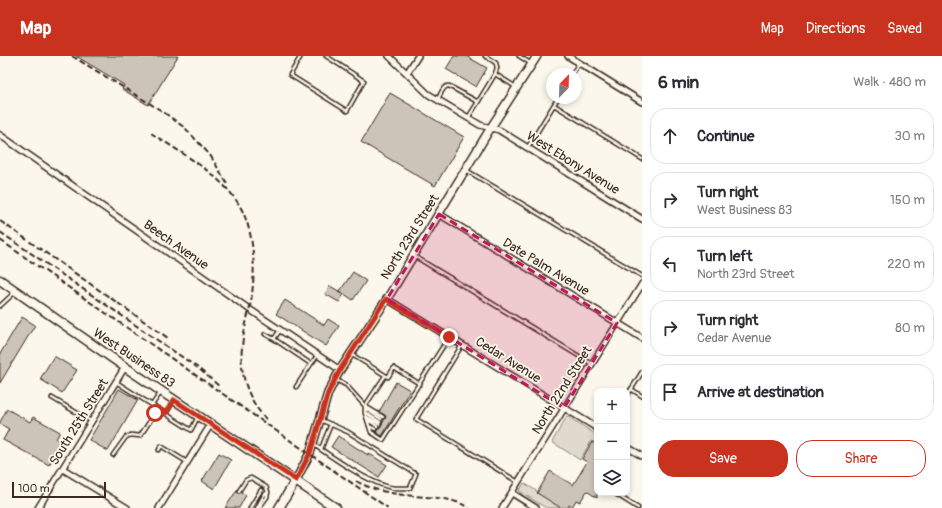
<!DOCTYPE html>
<meta charset="utf-8">
<style>
:root{--surface:#fff;--page:#f7f7f7;--text:#2b2b33;--muted:#7c7c81;--line:#e1e1e2;--accent:#c8321e}
body{margin:0;font-family:Pangolin,sans-serif;background:var(--page);color:var(--text)}
.controls{position:absolute;right:12px;bottom:12px;display:grid;overflow:hidden;border-radius:8px;box-shadow:0 2px 6px #0003}
.controls button{width:36px;height:36px;display:grid;place-items:center;padding:0;border:0;border-bottom:1px solid var(--line);background:var(--surface);color:var(--text);font:20px sans-serif}
.compass{position:absolute;left:546px;top:12px;width:36px;height:36px;border-radius:50%;background:var(--surface);box-shadow:0 2px 6px #0003;rotate:23deg}
.scale{position:absolute;left:12px;bottom:10px;width:94px;box-sizing:border-box;padding-left:4px;border:2px solid #3b2a1e;border-top:0;font-size:11px;line-height:14px;white-space:nowrap;color:#3b2a1e;-webkit-text-stroke:3px #fbf7ec;paint-order:stroke}
.stop{position:absolute;width:12px;height:12px;margin:-9px;border:3px solid #c8321e;border-radius:50%;background:#fff}
.stop.end{background:#c8321e;border-color:#fff;box-shadow:0 1px 4px #0008}
.list{margin:0;padding:0;list-style:none}
h2{display:flex;justify-content:space-between;align-items:center;height:52px;margin:0;padding:0 16px;font-size:17px}
h2 small{font-size:13px;font-weight:400;color:var(--muted)}
.list li{display:grid;grid-template-columns:26px 1fr auto;gap:12px;align-items:center;box-sizing:border-box;height:56px;margin:0 8px 8px;padding:0 8px;border:1px solid var(--line);border-radius:16px}
.list b{display:block;font-size:15px;white-space:nowrap}
.list p{margin:0;font-size:13px;white-space:nowrap;color:var(--muted)}
.list em{font-size:13px;font-style:normal;color:var(--muted)}
.actions{display:flex;gap:8px;padding:12px 16px}
.actions a{flex:1;padding:9px 0;border:1px solid var(--accent);border-radius:16px;text-align:center;font-size:14px;color:var(--accent)}
.actions .main{background:var(--accent);color:#fff}
.icon{flex:none;width:22px;height:22px;fill:none;stroke:currentColor;stroke-width:2;stroke-linecap:round;stroke-linejoin:round}
.map{position:relative;flex:none;width:642px;height:452px;overflow:hidden}
header{display:flex;align-items:center;gap:24px;box-sizing:border-box;height:56px;padding:0 20px;background:var(--accent);color:#fff}
header strong{font-size:19px}
nav{display:flex;gap:22px;margin-inline-start:auto;font-size:14px}
main{display:flex}
aside{flex:1;background:var(--surface)}
.map>svg:first-child{display:block}
</style>
<header>
<strong>Map</strong>
<nav><a>Map</a><a>Directions</a><a>Saved</a></nav>
</header>
<main>
<div class="map">
<svg width="642" height="452" viewBox="0 0 642 452">
<rect width="100%" height="100%" fill="#fbf7ec"/>
<filter id="ink" filterUnits="userSpaceOnUse"><feTurbulence type="fractalNoise" baseFrequency=".025" numOctaves="2"/><feDisplacementMap in="SourceGraphic" scale="8" xChannelSelector="R" yChannelSelector="G"/><feConvolveMatrix kernelMatrix="1 2 1 2 8 2 1 2 1" color-interpolation-filters="sRGB"/></filter>
<g filter="url(#ink)">
<!-- green -->
<path fill="#dfd9ce" stroke="#8d8276" d="M567,360L597,379V388L591,385L580,404L552,386Z
M524,427L564,452H546L519,435Z"/>
<!-- building -->
<path fill="#ccc4b9" stroke="#3b2a1e" d="M76,0H178L148,49L122,33L124,29Z
M454,0H466L487,12L476,31L446,13Z
M390,37L464,81L435,130L361,86Z
M353,216L366,225L353,244L340,235Z
M330,230L344,238L339,246L325,238Z
M285,244L324,269L328,263L339,270L326,290L276,258Z
M22,261L35,269L0,327V298Z
M54,300L77,314L62,337L40,323Z
M396,326L410,334L382,380L376,376L381,370L386,361L385,359L379,356Z
M119,333L138,344L108,395L89,384Z
M7,353L30,366L33,361L60,376L56,383L62,386L49,409L3,384L9,373L0,368V366Z
M338,380L368,399V397L387,409L379,421L331,391Z
M592,386L597,389V442L587,435L580,446L576,444L572,451L569,449L568,452H561L537,437L550,415L573,429L587,406L582,403Z
M219,397L231,404L214,433L202,425Z
M237,434L238,437L241,436L246,439L239,452H225Z"/>
<g fill="none" stroke-linecap="round" stroke-linejoin="round">
<defs>
<path id="service" d="M301,0L290,19L347,55L364,25L326,0
M485,0L496,7L497,12L495,18
M519,0L530,7
M572,18L579,7
M438,43C441,38 443,29 449,30L478,46L468,62
M478,46L495,18L516,31
M554,49L642,103
M528,91L558,42
M466,114L642,220
M414,200L592,308
M0,250L14,237
M265,278L274,283L280,274
M274,283L311,308L318,299
M462,289L416,363L518,426
M351,298L388,321L394,312L420,328
M336,324L346,329L365,350V357L371,376L383,384L449,281
M116,326L191,374L198,361
M296,331L311,308
M631,333L642,340
M627,340L642,316
M52,342L91,365
M152,349L161,336
M366,353L381,363
M166,357L173,346
M366,357L380,366
M367,361L379,368
M383,361L365,350L385,320
M368,364L377,370
M369,370L375,373
M313,388C332,401 371,429 394,432C399,432 404,432 410,432L416,418L348,376L321,364
M321,393L331,368
M159,394L161,390L187,406
M113,399L126,381L131,379L140,380L158,353
M239,435L246,424L251,422L266,431L268,436L264,439L257,452
M614,437L638,452
M250,452L261,434
M259,452L267,441L268,436"/>
<path id="minor" d="M389,0L428,38L480,69L499,74L642,163
M568,0L642,46
M407,17L418,0
M0,79L249,253L340,314
M439,158L642,282
M387,243L597,372
M627,391L642,400
M63,413L127,452
M512,437L536,452
M38,452L125,311
M159,452L211,368
M502,452L642,228"/>
<path id="secondary" d="M296,424L310,397L328,337L340,314L387,243L490,73L537,0"/>
<path id="primary" d="M0,224L125,311L336,452
M279,452L296,424"/>
</defs>
<!-- service casing -->
<use href="#service" stroke="#3b2a1e" stroke-width="5.5"/>
<!-- minor casing -->
<use href="#minor" stroke="#3b2a1e" stroke-width="8"/>
<!-- secondary casing -->
<use href="#secondary" stroke="#3b2a1e" stroke-width="10"/>
<!-- primary casing -->
<use href="#primary" stroke="#3b2a1e" stroke-width="11"/>
<!-- service -->
<use href="#service" stroke="#fbf7ec" stroke-width="2.5"/>
<!-- minor -->
<use href="#minor" stroke="#fbf7ec" stroke-width="5"/>
<!-- secondary -->
<use href="#secondary" stroke="#fbf7ec" stroke-width="7"/>
<!-- primary -->
<use href="#primary" stroke="#fbf7ec" stroke-width="8"/>
<!-- rail -->
<path stroke="#3b2a1e" stroke-width="2" stroke-dasharray="6 3" stroke-linecap="butt" d="M72,0L162,55L185,72L210,99L228,129
M151,77C181,97 219,117 238,147C255,174 256,214 251,245C248,261 243,276 242,292C239,318 249,346 267,364
M0,165L168,282
M0,176L198,312L219,330
M0,184L388,452
M356,425C374,435 394,438 414,440C433,442 452,441 469,452"/>
</g>
</g>
<g fill="none" stroke-linecap="round" stroke-linejoin="round" filter="url(#ink)">
<!-- route -->
<path stroke="#c8321e" stroke-width="5" d="M155,357L158,352L166,357L174,344L296,424L310,397L328,337L340,314L386,243L449,281"/>
</g>
<!-- marked area -->
<path fill="#c2185b" fill-opacity="0.2" stroke="#c2185b" stroke-width="3" stroke-dasharray="8 5" stroke-linejoin="round" d="M439,158L617,267L564,352L387,243Z"/>
<g text-anchor="middle" dominant-baseline="central" stroke-width="3.5" stroke-linejoin="round" paint-order="stroke">
<!-- street labels -->
<g font-size="13" fill="#3b2a1e" stroke="#fbf7ec">
<text transform="translate(573 107) rotate(32)">West Ebony Avenue</text>
<text transform="translate(410 181) rotate(-58)">North 23rd Street</text>
<text transform="translate(176 189) rotate(35)">Beech Avenue</text>
<text transform="translate(546 211) rotate(31)">Date Palm Avenue</text>
<text transform="translate(134 302) rotate(34)">West Business 83</text>
<text transform="translate(508 304) rotate(32)">Cedar Avenue</text>
<text transform="translate(562 334) rotate(-58)">North 22nd Street</text>
<text transform="translate(79 366) rotate(-58)">South 25th Street</text>
</g>
</g>
</svg>
<div class="controls">
<button>+</button>
<button>−</button>
<button><svg class="icon" aria-label="layers" viewBox="0 0 24 24"><path d="M12 4l9 5-9 5-9-5zM3 14l9 5 9-5"/></svg></button>
</div>
<svg class="compass" viewBox="-18 -18 36 36"><path d="M0-13l5 13h-10z" fill="#e53935"/><path d="M0 13l5-13h-10z" fill="#7c7c81"/></svg>
<div class="scale">100 m</div>
<div class="stop" style="left:155px;top:357px"></div>
<div class="stop end" style="left:449px;top:281px"></div>
</div>
<aside>
<h2>6 min<small>Walk · 480 m</small></h2>
<ul class="list">
<li><svg class="icon" aria-label="ahead" viewBox="0 0 24 24"><path d="M12 20V5M6 11l6-6 6 6"/></svg><div><b>Continue</b></div><em>30 m</em></li>
<li><svg class="icon" aria-label="right" viewBox="0 0 24 24"><path d="M7 20v-9h11M14 6l5 5-5 5"/></svg><div><b>Turn right</b><p>West Business 83</p></div><em>150 m</em></li>
<li><svg class="icon" aria-label="left" viewBox="0 0 24 24"><path d="M17 20v-9H6M10 6l-5 5 5 5"/></svg><div><b>Turn left</b><p>North 23rd Street</p></div><em>220 m</em></li>
<li><svg class="icon" aria-label="right" viewBox="0 0 24 24"><path d="M7 20v-9h11M14 6l5 5-5 5"/></svg><div><b>Turn right</b><p>Cedar Avenue</p></div><em>80 m</em></li>
<li><svg class="icon" aria-label="arrive" viewBox="0 0 24 24"><path d="M6 21V4h12l-3 4 3 4H6"/></svg><div><b>Arrive at destination</b></div></li>
</ul>
<div class="actions"><a class="main">Save</a><a>Share</a></div>
</aside>
</main>
